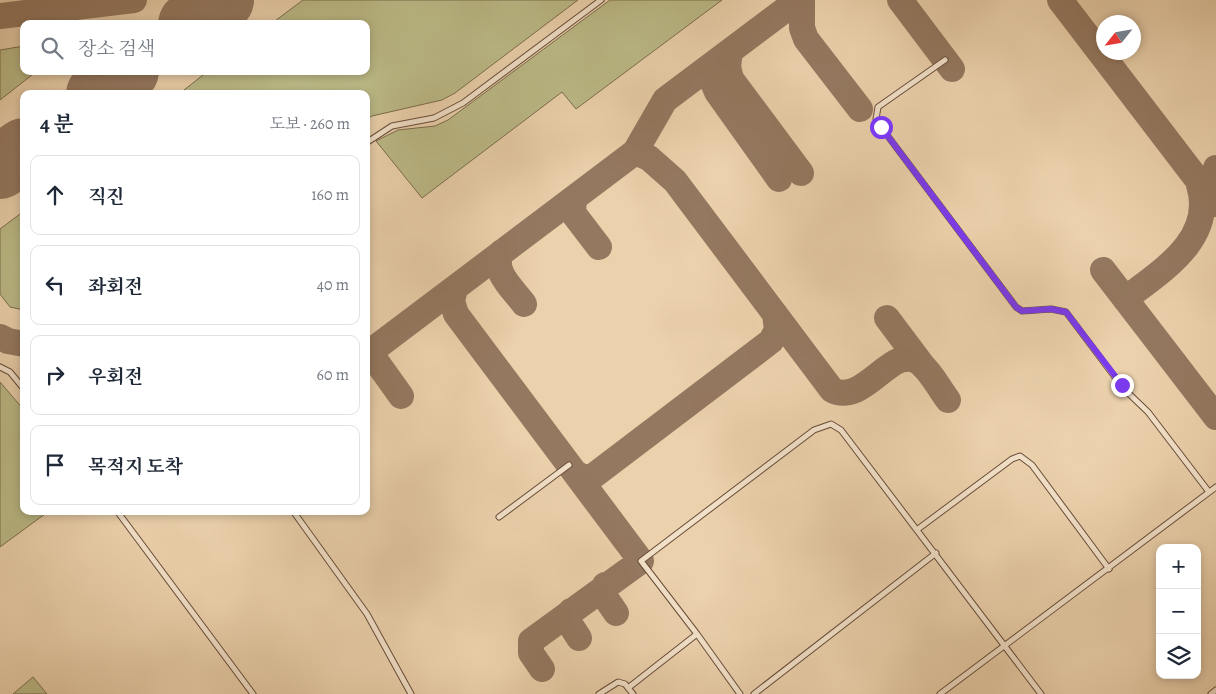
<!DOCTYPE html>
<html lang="ko">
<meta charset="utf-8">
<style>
:root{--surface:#fff;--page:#f6f6f7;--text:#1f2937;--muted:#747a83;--line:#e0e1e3}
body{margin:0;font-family:Alegreya,"Noto Serif KR",serif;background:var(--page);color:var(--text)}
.controls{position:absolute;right:15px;bottom:15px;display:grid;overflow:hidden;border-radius:10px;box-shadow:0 2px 8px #0003}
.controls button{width:45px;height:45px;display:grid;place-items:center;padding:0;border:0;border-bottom:1px solid var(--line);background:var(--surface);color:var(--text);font:25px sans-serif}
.compass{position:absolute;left:1096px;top:15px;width:45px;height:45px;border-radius:50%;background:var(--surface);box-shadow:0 2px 8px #0003;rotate:239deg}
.stop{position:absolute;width:15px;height:15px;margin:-11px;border:4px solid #7c3aed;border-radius:50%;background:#fff}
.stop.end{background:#7c3aed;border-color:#fff;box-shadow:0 1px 5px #0008}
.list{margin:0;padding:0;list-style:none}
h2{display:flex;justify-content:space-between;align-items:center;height:65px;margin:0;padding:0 20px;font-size:21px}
h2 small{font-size:16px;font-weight:400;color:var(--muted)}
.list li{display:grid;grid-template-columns:32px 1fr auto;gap:15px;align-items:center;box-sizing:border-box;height:80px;margin:0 10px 10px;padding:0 10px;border:1px solid var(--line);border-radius:10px}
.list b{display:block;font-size:19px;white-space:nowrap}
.list em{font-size:16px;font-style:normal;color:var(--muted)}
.icon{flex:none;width:28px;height:28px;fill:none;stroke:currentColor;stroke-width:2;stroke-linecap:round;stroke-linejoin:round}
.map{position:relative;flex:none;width:1216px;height:694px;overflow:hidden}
.search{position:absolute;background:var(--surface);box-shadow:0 2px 8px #0003;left:20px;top:20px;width:350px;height:55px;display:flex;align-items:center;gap:12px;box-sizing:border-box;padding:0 18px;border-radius:10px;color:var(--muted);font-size:19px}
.panel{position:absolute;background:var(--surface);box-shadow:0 2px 8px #0003;left:20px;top:90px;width:350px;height:425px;border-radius:10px}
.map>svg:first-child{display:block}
</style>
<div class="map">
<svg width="1216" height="694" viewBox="0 0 1216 694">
<rect width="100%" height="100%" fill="#ebd1ac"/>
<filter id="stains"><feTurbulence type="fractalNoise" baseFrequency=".004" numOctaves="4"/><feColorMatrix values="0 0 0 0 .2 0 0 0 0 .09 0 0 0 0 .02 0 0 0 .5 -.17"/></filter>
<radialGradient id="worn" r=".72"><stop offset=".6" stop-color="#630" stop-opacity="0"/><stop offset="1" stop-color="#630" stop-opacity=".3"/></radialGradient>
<!-- green -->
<path fill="#bbba87" stroke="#7c6c4e" d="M303,0H578L455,93L442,100L372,116L366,120V94H179L208,71H366V24H271Z
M610,0H722L576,109L562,92L422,198L376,141L398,130L435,126L448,120Z
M24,46V71H37L0,100V50Z
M24,211V310L10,307L0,294V229Z
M0,382L24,410V511H49L0,547Z
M33,677L47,694H13Z"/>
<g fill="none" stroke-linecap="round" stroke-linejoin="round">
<!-- taxiway -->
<path stroke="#947860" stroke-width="26" d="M802,0V28L806,39L860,109
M900,0L952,69
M1060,0L1216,204
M0,16L134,0
M730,51L728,67L731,79L801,173
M716,62L711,78L717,92L779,179
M635,152L649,158L675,181L832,390C865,407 893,341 920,363C931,372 939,388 948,400
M574,198L573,213L599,247
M1203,207L1216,168
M502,252C490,270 514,290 524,304
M1103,270L1216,417
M455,288L452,301L456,314L641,561L531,641V653L542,669
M1125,299C1160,272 1216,239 1199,185
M887,318L923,366
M0,337L8,341L24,344
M373,350L376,361L401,396
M366,355L635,152L665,100L798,0
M576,473L582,477H592L771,341L777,330L775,314
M605,585V597L616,613
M571,611L568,621L579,638"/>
<!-- runway -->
<path stroke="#947860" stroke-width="64" d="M190,24L222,0
M98,94L127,71
M0,167L24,150"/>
<defs>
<path id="service" d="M945,60L878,107L876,119L881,127L1016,307L1022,311L1051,309L1066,312L1124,389L1148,412L1209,492
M366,143L392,126L434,118L463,103L601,0
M0,367L10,372L24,389
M117,511L253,694
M293,511L367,614L411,694
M499,517L569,465
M918,529L1012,459L1020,456L1032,465L1109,569
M628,688L697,634
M599,694L618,682L625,684L633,694
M740,694L697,634L641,561L814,430L831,424L841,430L1041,694
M754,694L936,553
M940,694L1216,487
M1211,694L1216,690"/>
</defs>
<!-- service casing -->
<use href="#service" stroke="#684c3a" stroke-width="7"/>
<!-- service -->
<use href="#service" stroke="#f2e1c9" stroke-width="5"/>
</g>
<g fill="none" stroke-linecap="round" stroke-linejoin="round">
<!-- route -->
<path stroke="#7c3aed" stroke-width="6" d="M881,127L1016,307L1022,311L1051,309L1066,312L1122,385"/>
</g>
<rect width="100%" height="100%" filter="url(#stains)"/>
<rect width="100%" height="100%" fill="url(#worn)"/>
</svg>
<div class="controls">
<button>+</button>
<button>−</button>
<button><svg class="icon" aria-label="layers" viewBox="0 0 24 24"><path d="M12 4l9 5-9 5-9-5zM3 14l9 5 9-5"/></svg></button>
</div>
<svg class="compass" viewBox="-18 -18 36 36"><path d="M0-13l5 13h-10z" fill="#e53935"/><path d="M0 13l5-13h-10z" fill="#747a83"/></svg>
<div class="stop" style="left:881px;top:127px"></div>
<div class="stop end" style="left:1122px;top:385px"></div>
<div class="search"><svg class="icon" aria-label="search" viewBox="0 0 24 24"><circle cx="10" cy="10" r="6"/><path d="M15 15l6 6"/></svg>장소 검색</div>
<section class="panel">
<h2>4 분<small>도보 · 260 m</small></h2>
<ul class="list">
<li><svg class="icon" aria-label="ahead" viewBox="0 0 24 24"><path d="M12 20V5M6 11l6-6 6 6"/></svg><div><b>직진</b></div><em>160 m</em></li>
<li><svg class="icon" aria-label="left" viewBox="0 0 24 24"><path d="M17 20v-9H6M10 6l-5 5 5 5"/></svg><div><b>좌회전</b></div><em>40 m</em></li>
<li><svg class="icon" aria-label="right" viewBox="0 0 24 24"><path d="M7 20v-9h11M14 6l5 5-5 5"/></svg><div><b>우회전</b></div><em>60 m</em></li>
<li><svg class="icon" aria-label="arrive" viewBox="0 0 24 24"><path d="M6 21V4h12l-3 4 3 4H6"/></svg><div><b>목적지 도착</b></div></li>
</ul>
</section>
</div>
